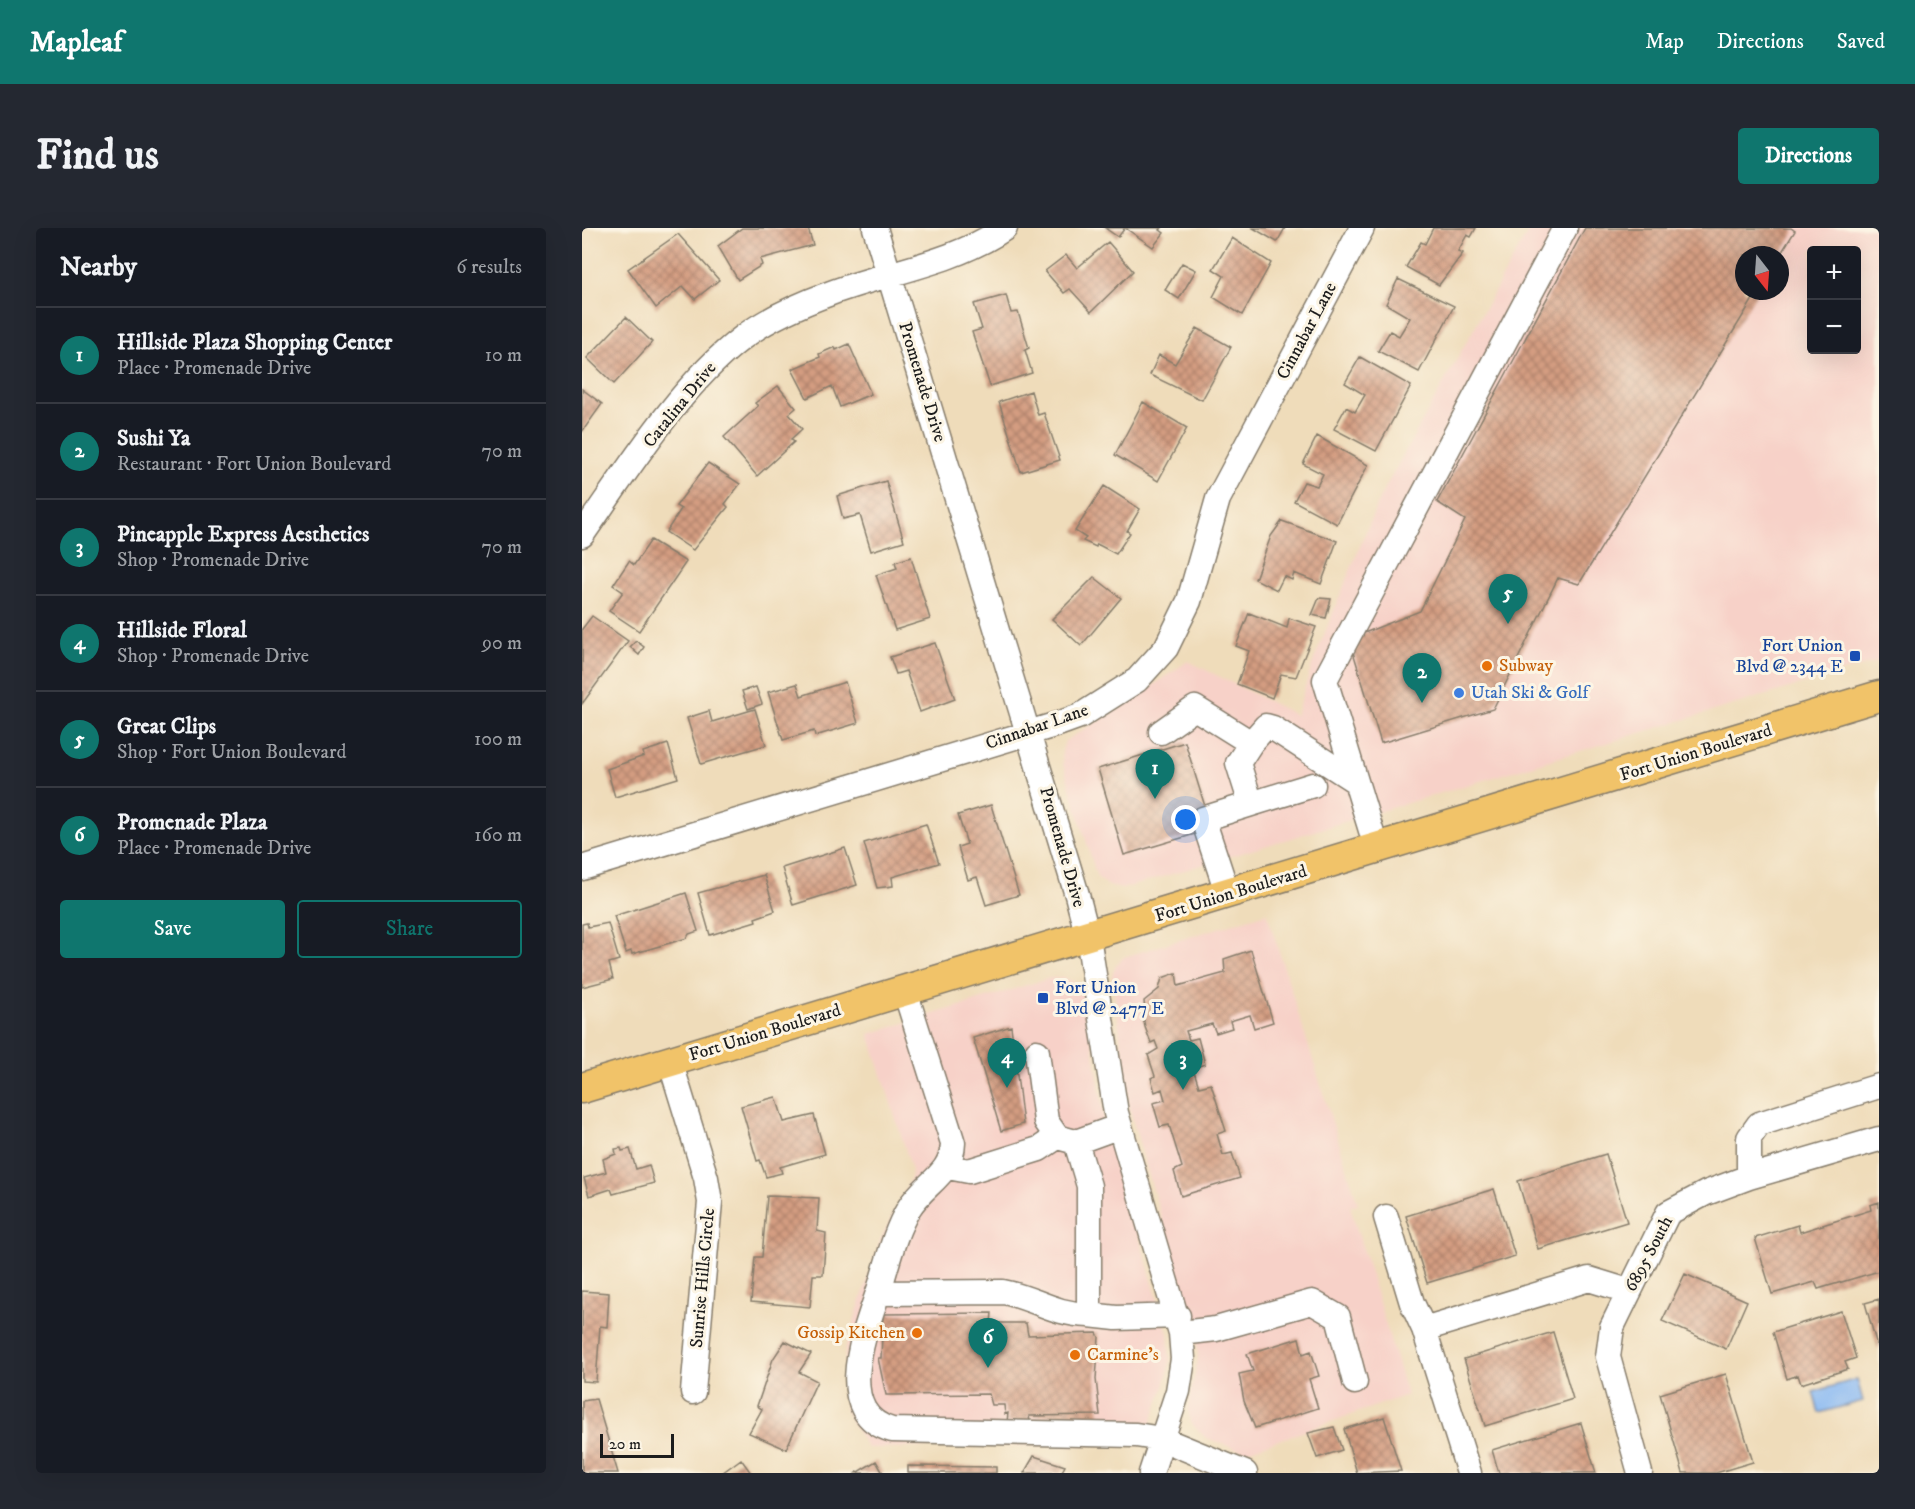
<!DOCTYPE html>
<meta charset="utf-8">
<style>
:root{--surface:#171b24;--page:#242831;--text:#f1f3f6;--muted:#9ea1a6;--line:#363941;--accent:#0f766e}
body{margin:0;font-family:"IM FELL DW Pica",serif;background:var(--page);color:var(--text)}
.controls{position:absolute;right:18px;top:18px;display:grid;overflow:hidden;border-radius:6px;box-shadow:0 6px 24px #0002}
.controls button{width:54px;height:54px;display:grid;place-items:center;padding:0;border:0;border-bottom:2px solid var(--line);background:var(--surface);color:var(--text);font:30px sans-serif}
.compass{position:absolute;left:1153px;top:18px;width:54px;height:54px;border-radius:50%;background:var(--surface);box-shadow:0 6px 24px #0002;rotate:163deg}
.scale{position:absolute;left:18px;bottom:15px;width:74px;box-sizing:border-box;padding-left:6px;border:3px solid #1c1c1c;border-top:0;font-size:16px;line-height:21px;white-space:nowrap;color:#1c1c1c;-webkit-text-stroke:4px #fcf5e5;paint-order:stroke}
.you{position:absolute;left:604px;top:592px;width:21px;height:21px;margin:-15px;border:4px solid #fff;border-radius:50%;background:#1a73e8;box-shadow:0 0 0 9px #1a73e833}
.badge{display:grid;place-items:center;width:39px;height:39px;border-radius:50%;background:var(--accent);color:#fff;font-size:20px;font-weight:700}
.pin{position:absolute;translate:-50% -50px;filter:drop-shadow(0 2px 3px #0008)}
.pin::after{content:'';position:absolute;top:32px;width:21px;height:18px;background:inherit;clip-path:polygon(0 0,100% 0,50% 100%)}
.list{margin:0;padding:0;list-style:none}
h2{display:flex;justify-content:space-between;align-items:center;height:78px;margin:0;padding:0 24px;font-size:26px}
h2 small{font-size:20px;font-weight:400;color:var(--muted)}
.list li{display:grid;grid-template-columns:39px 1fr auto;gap:18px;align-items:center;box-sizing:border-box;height:96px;padding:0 24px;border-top:2px solid var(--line)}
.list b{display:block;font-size:22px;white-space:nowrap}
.list p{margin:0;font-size:20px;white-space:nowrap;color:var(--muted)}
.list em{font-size:20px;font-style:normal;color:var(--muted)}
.actions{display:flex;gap:12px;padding:18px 24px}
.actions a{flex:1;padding:14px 0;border:2px solid var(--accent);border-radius:6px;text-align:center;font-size:21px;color:var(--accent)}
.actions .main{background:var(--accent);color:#fff}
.map{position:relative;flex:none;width:1297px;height:1245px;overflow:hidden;border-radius:6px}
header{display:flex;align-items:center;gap:36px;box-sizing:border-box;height:84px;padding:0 30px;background:var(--accent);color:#fff}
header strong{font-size:28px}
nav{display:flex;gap:33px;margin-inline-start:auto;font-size:21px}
.intro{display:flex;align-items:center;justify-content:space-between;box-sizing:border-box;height:144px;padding:0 36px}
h1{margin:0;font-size:42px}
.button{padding:15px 27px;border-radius:6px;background:var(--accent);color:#fff;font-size:21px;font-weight:700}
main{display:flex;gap:36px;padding:0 36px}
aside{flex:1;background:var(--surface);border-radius:6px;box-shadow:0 6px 24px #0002}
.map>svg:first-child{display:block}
</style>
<header>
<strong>Mapleaf</strong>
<nav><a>Map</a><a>Directions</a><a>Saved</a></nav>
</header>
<div class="intro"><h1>Find us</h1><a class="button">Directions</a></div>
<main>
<aside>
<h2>Nearby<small>6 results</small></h2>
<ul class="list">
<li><span class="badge">1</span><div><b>Hillside Plaza Shopping Center</b><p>Place · Promenade Drive</p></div><em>10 m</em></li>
<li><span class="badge">2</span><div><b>Sushi Ya</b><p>Restaurant · Fort Union Boulevard</p></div><em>70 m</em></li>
<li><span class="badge">3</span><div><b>Pineapple Express Aesthetics</b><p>Shop · Promenade Drive</p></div><em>70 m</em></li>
<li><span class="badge">4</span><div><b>Hillside Floral</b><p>Shop · Promenade Drive</p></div><em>90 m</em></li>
<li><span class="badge">5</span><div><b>Great Clips</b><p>Shop · Fort Union Boulevard</p></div><em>100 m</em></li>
<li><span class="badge">6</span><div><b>Promenade Plaza</b><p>Place · Promenade Drive</p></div><em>160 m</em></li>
</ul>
<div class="actions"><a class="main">Save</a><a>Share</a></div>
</aside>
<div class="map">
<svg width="1297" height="1245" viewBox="0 0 1297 1245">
<defs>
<pattern id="building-cross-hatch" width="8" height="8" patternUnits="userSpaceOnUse" patternTransform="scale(1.5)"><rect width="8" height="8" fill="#d49d81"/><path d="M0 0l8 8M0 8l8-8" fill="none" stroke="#ab7f69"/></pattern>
</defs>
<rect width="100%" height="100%" fill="#fcf5e5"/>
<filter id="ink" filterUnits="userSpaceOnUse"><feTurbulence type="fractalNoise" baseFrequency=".0167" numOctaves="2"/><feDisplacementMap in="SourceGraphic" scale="12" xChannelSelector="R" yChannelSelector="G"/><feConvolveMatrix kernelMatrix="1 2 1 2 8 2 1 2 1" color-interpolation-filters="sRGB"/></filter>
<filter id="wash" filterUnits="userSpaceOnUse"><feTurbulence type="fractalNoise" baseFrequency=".008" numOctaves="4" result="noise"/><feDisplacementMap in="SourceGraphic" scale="24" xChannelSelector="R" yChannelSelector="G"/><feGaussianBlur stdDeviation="1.35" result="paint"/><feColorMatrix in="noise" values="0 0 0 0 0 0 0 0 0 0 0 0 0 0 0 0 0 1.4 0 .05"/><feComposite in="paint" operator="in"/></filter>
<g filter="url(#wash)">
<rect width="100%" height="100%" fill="#efdcba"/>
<!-- built -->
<path fill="#f7d1c8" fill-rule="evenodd" d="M948,0H1297V433L540,661L527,658L515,649L481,536L480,524L483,513L550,472L606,433L714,487L731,434L798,269ZM1230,22H1274V122H1230ZM1162,27H1198V63H1162Z
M685,685L776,976L768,978L825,1167L663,1224L624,1210L609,1195L606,1182L616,1130L615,1112L548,883L530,747L534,737L542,729Z
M468,750H482L492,754L503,768L523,894L586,1106L588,1134L583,1156L562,1216L285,1220L263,1182V1121L298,1013L329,950L330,942L287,806Z"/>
<!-- water -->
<path fill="#87b8f3" stroke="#526a88" stroke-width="1.5" d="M1275,1151L1281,1173L1237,1185L1231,1164Z"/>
<g id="blocks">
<!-- building -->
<path fill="url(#building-cross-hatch)" d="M160,0H226L231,17L178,31L180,37L156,52L136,18Z
M523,0H580L578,2L582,5L571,19L543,0L536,9Z
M671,0H703L695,14Z
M851,0H894L889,9L885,7L876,23L881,25L857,57L824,39L839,14L843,16Z
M1003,0H1209L1213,3L1198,27H1162V63H1176L997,356L976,350L911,481L799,515L767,411L838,383L883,292L855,274Z
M96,6L137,52L113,71L101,58L74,80L46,41Z
M650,10L689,35L660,87L631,69L642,48L631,41Z
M526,14L551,43L509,84L488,61L482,65L463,43L484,27L495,40Z
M600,35L614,42L597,71L583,62Z
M816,51L872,78L837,144L796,123L808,103L817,108L828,90L804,76Z
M424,67L429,85L436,84L447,120L443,122L450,145L408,158L390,104L400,101L392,76Z
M44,89L70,114L32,156L5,130Z
M615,100L649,119L620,172L568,147L577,127L593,136Z
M267,116L289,166L258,179L250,158L225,170L210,141L238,129L237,126L253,119L254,122Z
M778,129L829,158L794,223L752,201L764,179L773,184L783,167L763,155Z
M196,158L214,180L207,186L220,201L209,211L212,214L175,248L142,209L176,178L173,175Z
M0,161L20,176L0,204Z
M449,163L456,187L462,185L478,232L439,244L417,174Z
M561,174L605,200L576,253L533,227Z
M735,208L786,237L755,296L712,273L722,254L735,258L741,246L721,236Z
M126,235L158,256L143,276L146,279L111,322L84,304L99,281L94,278Z
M304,253L322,313L289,323L278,287L261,291L255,268Z
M522,258L558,281L545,303L548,305L534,326L515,316L514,319L501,313L504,310L493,303Z
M700,293L755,313L739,356L712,345L710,352L702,348L695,362L673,351L689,308Z
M69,312L104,334L57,403L27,383L41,364L31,357L47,333L52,337Z
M329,329L348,391L313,402L294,347L315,340L313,334Z
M512,349L539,370L499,418L470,391Z
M737,370L749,371L744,390L730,387Z
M667,385L705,400L707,390L734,399L714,449L699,446L690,470L655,456L667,423L654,418Z
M10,388L46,413L0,476V401Z
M54,413L62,419L57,427L48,419Z
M353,415L373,471L338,484L324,443L314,446L308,429Z
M263,454L276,495L233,508L232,503L201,512L186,464L215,456L219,468Z
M174,459L180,476L166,481L160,463Z
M173,481L184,517L119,536L105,490L127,483L130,494Z
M603,514L630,601L542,627L516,541Z
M86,516L96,550L33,569L25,541L62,528L61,524Z
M409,577L437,667L404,677L395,649L386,652L376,619L385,616L376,587Z
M344,596L357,635L310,649L311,658L295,660L282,615Z
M263,620L275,657L211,677L200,640Z
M182,647L193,683L173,690L174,693L128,707L116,665Z
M104,665L116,703L107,706L105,710L50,726L49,723L44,725L32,688Z
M5,695L6,699L26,695L37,732L27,735L31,751L0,759V696Z
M669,722L691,794L672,800L668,787L648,793L650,800L634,805L630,796L604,803L607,812L616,810L623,836L611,840L617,859L629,856L644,903L635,906L641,927L650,925L658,950L599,968L592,943L600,939L587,897L578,899L571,875L583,872L580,861L573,864L569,850L573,848L566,827L576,821L573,813L569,815L563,799L560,784L563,783L562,773L577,761L580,750L594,745L596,758L643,745L642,731Z
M429,798L441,896L419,903L391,810Z
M194,869L202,894L232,887L243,926L198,939L200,945L184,949L178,932L175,933L159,878Z
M39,920L40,923L48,921L54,941L67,937L72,955L31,966L29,961L7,968L2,950L24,944L21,931L34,926L33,921Z
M1024,926L1045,994L956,1021L936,953Z
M912,961L933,1028L845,1055L824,988Z
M185,968L237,970L235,1003L244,1005L241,1047H231L228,1079L169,1074L173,1029H180Z
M1297,974V1043L1236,1061L1233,1054L1190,1066L1173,1010L1216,997L1218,1004L1289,982L1288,977Z
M1103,1046L1165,1073L1144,1121L1080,1093Z
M0,1063L27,1065L25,1099L18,1098L14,1154L0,1153Z
M1297,1071V1120L1296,1121L1283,1075Z
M1259,1083L1274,1130L1263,1134L1266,1141L1219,1156L1216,1147L1205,1151L1191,1104Z
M410,1085L409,1095H444L446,1107L515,1105L517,1109L514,1151L518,1187L447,1188L448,1194H425L426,1185L423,1186L422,1177H410L407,1166L304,1167L296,1130H299L301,1086Z
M971,1104L991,1171L903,1198L882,1131Z
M717,1110L721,1126L729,1123L737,1148L727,1151L736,1180L673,1200L662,1173L657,1146L671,1143L665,1126Z
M203,1113L229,1126L217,1144L235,1153L204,1221L167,1205L180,1181L175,1178L191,1131Z
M1144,1146L1171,1234L1134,1245H1101L1078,1166Z
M14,1171L36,1245H0V1173Z
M802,1189L819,1243L775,1245L762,1201Z
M999,1195L1014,1245H917L910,1222Z
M752,1199L760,1222L735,1230L726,1205Z
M452,1228L483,1238L479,1245H442Z
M159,1231L169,1245H140Z
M294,1233L301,1245H274Z
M326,1238L414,1239V1245H326Z"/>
</g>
</g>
<g filter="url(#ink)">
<use href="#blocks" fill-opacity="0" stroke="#867c6b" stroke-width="1.5"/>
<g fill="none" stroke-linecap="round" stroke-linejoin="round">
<defs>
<path id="minor" d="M293,0L495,667L506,709L534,885L599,1105L601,1131L596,1163L569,1245
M0,307C44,244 99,156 160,110C186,90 219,76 249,65C308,43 370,36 423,0
M579,504L613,480L669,515L656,535L669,576L731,557
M669,515L684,498L691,500L773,553
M795,622L743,452L983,0
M0,640L476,496L498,488L555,452L584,420L607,373L636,271L780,0
M646,667L621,591L669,576
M323,763L371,915C370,947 343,954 327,980C312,1005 306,1034 297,1062C284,1101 249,1185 310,1202L554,1207L580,1211L663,1245
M455,824L464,893L475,909L494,914L538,898
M88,833L124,950L128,974L111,1164
M494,914L507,958V1087L534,1090L596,1088
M366,939L387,943L457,921L475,909
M1167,949V910L1177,896L1297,858
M804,989L830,1075L842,1101
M296,1065L421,1064C454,1070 470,1086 507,1087
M599,1105L634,1101L730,1074L756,1089L773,1154
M887,1245L842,1101L1007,1051L1046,1063
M1058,1245L1026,1129L1030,1099L1086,985L1124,965L1167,949L1297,911"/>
<path id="major" d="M0,860L1297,468"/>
</defs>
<!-- minor casing -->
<use href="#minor" stroke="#867c6b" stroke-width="27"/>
<!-- major casing -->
<use href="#major" stroke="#867c6b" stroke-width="33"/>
<!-- minor -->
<use href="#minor" stroke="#fff" stroke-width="24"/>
<!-- major -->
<use href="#major" stroke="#f1c369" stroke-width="30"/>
</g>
</g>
<!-- markers -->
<g fill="#1a4fb4" stroke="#fcf5e5" stroke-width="2">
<rect x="1267" y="422" width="12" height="12" rx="3"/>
<rect x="455" y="764" width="12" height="12" rx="3"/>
</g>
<g fill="#e8710a" stroke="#fcf5e5" stroke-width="2">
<circle cx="905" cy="438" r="6"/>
<circle cx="335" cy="1105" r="6"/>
<circle cx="493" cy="1127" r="6"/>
</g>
<circle fill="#3f7fe0" stroke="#fcf5e5" stroke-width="2" cx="877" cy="465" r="6"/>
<g text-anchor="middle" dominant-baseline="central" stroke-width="6" stroke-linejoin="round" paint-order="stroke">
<!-- street labels -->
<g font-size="18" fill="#1c1c1c" stroke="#fcf5e5">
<text transform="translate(725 103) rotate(-62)">Cinnabar Lane</text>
<text transform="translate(340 154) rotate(73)">Promenade Drive</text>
<text transform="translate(98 177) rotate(-51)">Catalina Drive</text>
<text transform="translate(455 499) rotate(-19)">Cinnabar Lane</text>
<text transform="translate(1114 525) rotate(-17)">Fort Union Boulevard</text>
<text transform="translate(480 619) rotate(74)">Promenade Drive</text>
<text transform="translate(649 666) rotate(-17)">Fort Union Boulevard</text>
<text transform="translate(183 805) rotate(-17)">Fort Union Boulevard</text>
<text transform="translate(1067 1026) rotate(-62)">6895 South</text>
<text transform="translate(121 1050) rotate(-85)">Sunrise Hills Circle</text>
</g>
<!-- transit labels -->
<g font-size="18" fill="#164399" stroke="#fcf5e5" text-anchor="end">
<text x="1261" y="418">Fort Union<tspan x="1261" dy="21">Blvd @ 2344 E</tspan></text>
<text x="473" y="760" text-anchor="start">Fort Union<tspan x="473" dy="21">Blvd @ 2477 E</tspan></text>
</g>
<!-- food labels -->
<g font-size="18" fill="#c56008" stroke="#fcf5e5" text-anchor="start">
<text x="917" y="438">Subway</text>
<text x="323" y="1105" text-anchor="end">Gossip Kitchen</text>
<text x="505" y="1127">Carmine's</text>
</g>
<!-- shop labels -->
<g font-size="18" fill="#366cbe" stroke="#fcf5e5" text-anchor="start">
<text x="889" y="465">Utah Ski &amp; Golf</text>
</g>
</g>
</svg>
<div class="controls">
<button>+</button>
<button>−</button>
</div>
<svg class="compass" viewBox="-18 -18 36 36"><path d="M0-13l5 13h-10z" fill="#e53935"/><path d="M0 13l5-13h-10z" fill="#9ea1a6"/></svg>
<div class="scale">20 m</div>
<div class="you"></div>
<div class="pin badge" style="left:573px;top:571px">1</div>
<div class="pin badge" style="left:840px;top:475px">2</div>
<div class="pin badge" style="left:601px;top:862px">3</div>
<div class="pin badge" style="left:425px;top:860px">4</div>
<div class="pin badge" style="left:926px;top:396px">5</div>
<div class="pin badge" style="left:406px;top:1140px">6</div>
</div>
</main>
